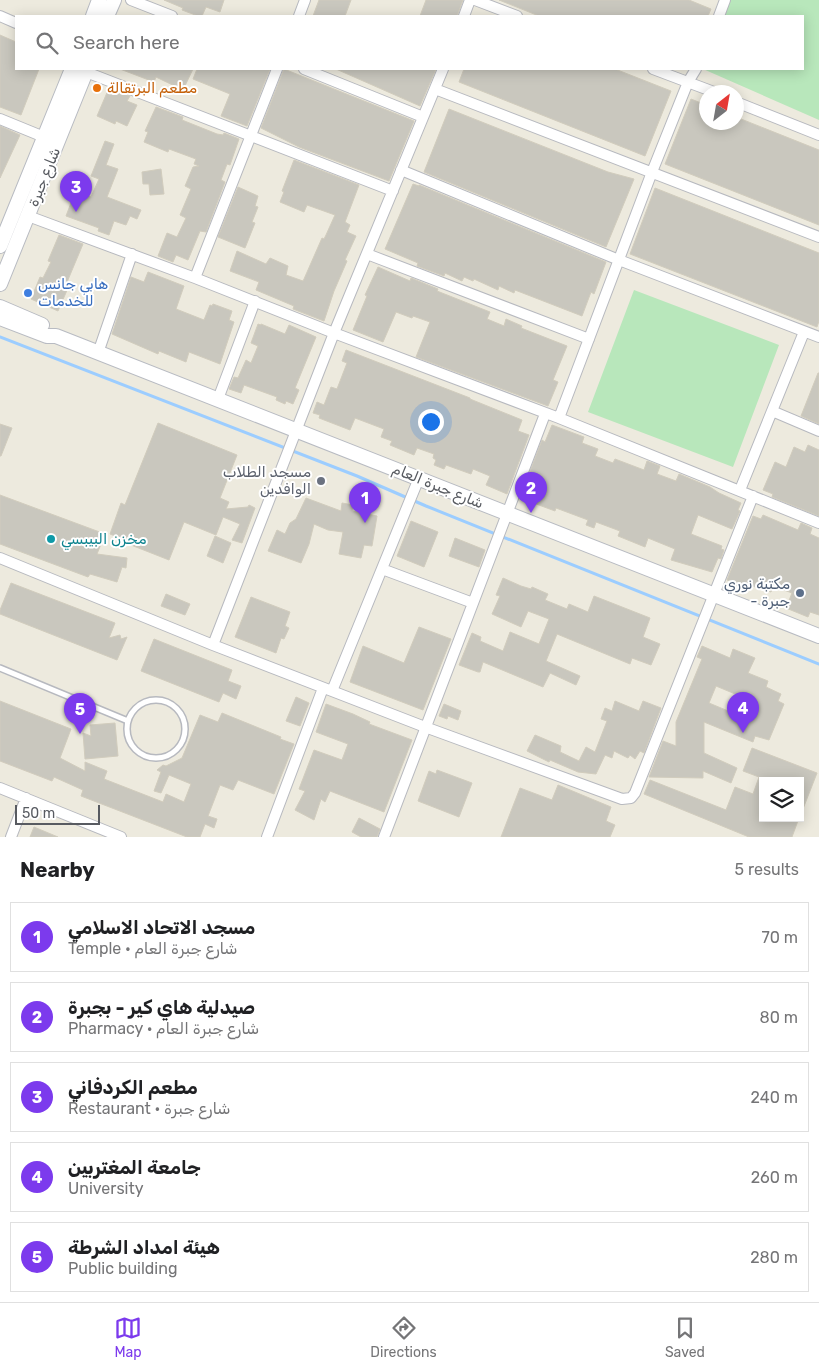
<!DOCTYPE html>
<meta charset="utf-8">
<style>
:root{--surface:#fff;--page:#f2f2f2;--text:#202124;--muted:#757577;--line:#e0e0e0;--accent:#7c3aed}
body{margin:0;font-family:Rubik,"Noto Naskh Arabic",sans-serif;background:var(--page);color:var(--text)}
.controls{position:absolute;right:15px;bottom:15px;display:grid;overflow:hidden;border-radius:0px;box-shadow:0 2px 12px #0003}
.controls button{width:45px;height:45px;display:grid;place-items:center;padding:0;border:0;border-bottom:1px solid var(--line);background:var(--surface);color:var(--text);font:25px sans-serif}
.compass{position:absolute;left:699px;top:85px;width:45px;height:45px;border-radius:50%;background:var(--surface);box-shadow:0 2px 12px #0003;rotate:31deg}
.scale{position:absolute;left:15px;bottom:12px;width:85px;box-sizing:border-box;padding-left:5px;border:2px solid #585b61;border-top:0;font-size:14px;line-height:18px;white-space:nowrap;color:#585b61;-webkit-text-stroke:4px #fff;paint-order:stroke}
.you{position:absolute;left:430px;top:421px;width:18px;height:18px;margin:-12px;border:4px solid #fff;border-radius:50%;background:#1a73e8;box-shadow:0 0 0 8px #1a73e833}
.badge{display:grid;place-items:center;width:32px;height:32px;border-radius:50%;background:var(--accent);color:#fff;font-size:16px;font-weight:700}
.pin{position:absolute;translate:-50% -41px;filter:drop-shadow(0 1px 2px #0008)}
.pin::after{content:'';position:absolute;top:26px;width:18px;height:15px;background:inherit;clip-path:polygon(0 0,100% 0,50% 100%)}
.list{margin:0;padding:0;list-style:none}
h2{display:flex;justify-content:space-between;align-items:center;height:65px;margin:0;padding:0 20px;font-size:21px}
h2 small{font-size:16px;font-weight:400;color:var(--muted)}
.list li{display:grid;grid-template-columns:32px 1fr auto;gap:15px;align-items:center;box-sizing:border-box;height:70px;margin:0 10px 10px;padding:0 10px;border:1px solid var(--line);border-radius:0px}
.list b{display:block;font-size:19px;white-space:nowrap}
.list p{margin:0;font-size:16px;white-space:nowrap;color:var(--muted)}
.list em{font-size:16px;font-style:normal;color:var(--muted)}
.icon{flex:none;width:28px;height:28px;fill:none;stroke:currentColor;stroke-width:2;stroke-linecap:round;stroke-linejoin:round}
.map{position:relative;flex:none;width:819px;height:837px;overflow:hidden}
.search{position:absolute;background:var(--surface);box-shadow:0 2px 12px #0003;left:15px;right:15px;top:15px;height:55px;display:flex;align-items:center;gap:12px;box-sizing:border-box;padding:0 18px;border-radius:0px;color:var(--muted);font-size:19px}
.sheet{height:465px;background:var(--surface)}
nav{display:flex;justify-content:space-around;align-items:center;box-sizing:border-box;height:70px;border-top:1px solid var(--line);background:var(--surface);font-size:14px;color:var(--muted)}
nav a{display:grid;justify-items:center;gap:2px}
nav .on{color:var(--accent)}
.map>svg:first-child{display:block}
</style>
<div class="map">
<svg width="819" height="837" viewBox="0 0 819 837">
<rect width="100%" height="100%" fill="#edeade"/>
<!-- green -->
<path fill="#b8e7bb" d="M729,0H819V120L703,69H803V16H723Z
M634,290L779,345L733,467L588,412Z"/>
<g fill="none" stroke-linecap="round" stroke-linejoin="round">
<!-- stream -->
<path stroke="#9ccdff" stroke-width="3" d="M0,337L357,476L426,506L819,664"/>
</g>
<!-- building -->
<path fill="#c9c7be" stroke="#d1ccbd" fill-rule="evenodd" d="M164,0H224L220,12L206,7L202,16H198L182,10L183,8Z
M319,0H351L345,16H313Z
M426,0H463L457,16H420Z
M499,0H689L711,9L708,16H539Z
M0,35L16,42V69H39L21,115L0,107Z
M120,69H193L183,90L156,77L154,82Z
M197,69H270L247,126L221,116L230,94L193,79Z
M284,69L414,121L389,181L299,147L261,128Z
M336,69H436L420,106Z
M464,69H615L671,91L645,156L459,82Z
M109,88L130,96L127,101L137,105L127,126L116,121L115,124L97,116Z
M691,99L706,105V122H736V117L819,150V225L665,164Z
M156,107L183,117L182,120L217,134L223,135L224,133L239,139L230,165L227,164L221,180L225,182L206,232L200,231L188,260L176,255L173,262L158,256L167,233L177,237L186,218L180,215L191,189L185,186L193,167L199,166L194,164L196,159L169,149L168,152L144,142L148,132L145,131Z
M449,109L608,172L634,179L606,247L424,172Z
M0,126L20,135L0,178Z
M105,141L114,144L106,165L118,169L107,197L141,210L137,219L130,216L126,225L114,221L109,235L98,231L99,228L66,216L74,195L81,198L83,194L91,197L99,179L91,176Z
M294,160L359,185L345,222L350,225L347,232L356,236L345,260L347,261L334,291L324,321L293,309L294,306L256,290L259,282L230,271L237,251L266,264L270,258L288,266L286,275L303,281L304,279L322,238L324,239L326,235L335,215L307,205L304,212L280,202L284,192L282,191Z
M161,169L164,194L150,195L149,184H143L142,172Z
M413,184L419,186V185L606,262L594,294L591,292L582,316L515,290L514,293L499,286L498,290L474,279L473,281L464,277L462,281L445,273L444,276L417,266L418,263L385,249Z
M238,187L258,196L255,206L258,207L252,222L255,223L245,248L218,237Z
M655,188L819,253V321L817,327L630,254Z
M59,235L83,244L65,287L68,288L58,311L31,299L40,277L43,278L51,262L48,261Z
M378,267L410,281L411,278L438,289L437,291L490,312L487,319L504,326L506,319L522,326L521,328L567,346L553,380L558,382L548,406L416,357L430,322L413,316L412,318L396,312L383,342L353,330L367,296L365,295Z
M148,272L184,286L176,309L204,320L210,305L212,306L213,304L232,311L229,320L234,322L220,364L189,352L186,362L159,351L158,354L112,334L131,277L144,282Z
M258,324L261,325V324L285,334L289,325L316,337L295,388L299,390L293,404L286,401L285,404L276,400L277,397L244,385L241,393L229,389L234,377L238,378L246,360L251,363L258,346L251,343Z
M346,350L470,398V399L522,420L518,431L529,435L507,494L486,485L490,476L473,469L471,474L446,465L444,469L434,465L436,460L433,458L434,454L417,448L414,455L390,445L392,441L381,437L384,429L355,418L350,430L319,418L320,415L313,413L317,402L324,405L331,387L337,389L347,363L342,361Z
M818,373H819V424L801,416Z
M158,423L237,455L220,498L229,502L226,509L248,507L249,505L255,508L242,543L232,540L240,524L223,517L216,535L184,522L169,560L131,545L132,543L110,534L121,503L125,505Z
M0,424L12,428L1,456H0Z
M552,425L584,437L582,443L598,449L595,456L613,463L615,459L644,470L647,461L660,466L657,474L676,481L679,474L710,487L719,493L741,503L738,510L740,511L732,529L698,515L691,534L722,546L721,549L724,550L721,559L718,558L712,572L671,560L675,549L648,538L645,547L618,536L620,531L596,522L594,528L586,525L588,520L556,508L555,511L520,498L542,440L545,442Z
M808,445L819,450V516L772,497L773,494L763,490L775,462L786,467L794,447L805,452Z
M0,495L105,534L97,554L127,558L126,568L122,567L117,582L90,574L88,577L0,544Z
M306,498L341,511L342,503L353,505L352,511L377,516L372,546L364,545L361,558L339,554L343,532L328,530L314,524L309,544L301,563L268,551L277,530L285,534L290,523L296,519Z
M763,515L798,530L801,523L812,528L810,534L819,538V615L810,612L808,617L786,608L792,593L773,586L771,592L749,585L747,590L735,585L736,583L727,580L753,516L761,519Z
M411,521L438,532L424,567L397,556Z
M215,536L231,543L223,563L207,556Z
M455,538L485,550L479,567L449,556Z
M503,578L521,586L531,589L532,587L548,594L545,600L567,609L569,604L588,612L594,596L650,618L643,637L660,644L651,665L632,658L630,664L557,634L546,661L580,676L576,685L550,673L543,687L483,662L480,672H478L459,665L472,633L481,637L480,641L503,651L510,632L539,644L549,619L528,611L521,627L492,614L500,596L496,595Z
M11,583L115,623L109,638L120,635L121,639L127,637L117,660L0,614V610Z
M166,594L190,604L185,615L161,606Z
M251,597L290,612L285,626L289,628L284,639L281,638L276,653L235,637Z
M419,627L451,639L423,710L350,682L363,646L404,663Z
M154,639L232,670L228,681L241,686L236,699L223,693L219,702L141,671Z
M702,646L730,658L733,649L755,658L748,673L768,681L766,687L781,694L778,701L784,704L769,740L755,736L753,742L704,722V753L737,768L731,783L703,771V778L649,777L663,741L676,746V722L702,659L697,657ZM716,686L752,701L745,718L709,703Z
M296,697L309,703L300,726L286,721Z
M0,701L71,729L60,758L85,771V762L107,771L104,779L163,802L166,794L184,802L191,784L169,775L161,793L154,791L161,772L157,770L163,765L166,766L182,758L200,715L218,722L222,713L281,737L280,739L294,744L274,794L238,780L233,790L220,785L208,816L217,819L214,828L205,824L200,837H187L81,796L83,790L54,777L52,781L0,761Z
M615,701L639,711L643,701L661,708L644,753L640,751L635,759L630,755L628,758L614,751L612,758L605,755L596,774L578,772L550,760L549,762L527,751L535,735L561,746L560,752L579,761L586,747L595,752L607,721L601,719L605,708L612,711Z
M326,704L353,714L370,722L369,724L412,740L384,812L330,791L325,802L321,799L314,820L295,810L305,791L299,789L314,750L342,760L348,744L316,732Z
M444,704L461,711L458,720L448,716L447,719L439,716Z
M115,723L118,756L85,759L83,733L91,736L90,725Z
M752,748L817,773L801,814L800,781H763V818H799L792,837H749L644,794L650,780L726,810L735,787L753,794L759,777L743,771Z
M437,770L472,783L459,817L418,801L429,771L436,774Z
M558,785L611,807L606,821L615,825L610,837H501L520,788L552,800Z
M359,818L380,829L377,837H361L352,832Z
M34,827L58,837H30Z"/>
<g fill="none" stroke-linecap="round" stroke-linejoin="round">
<defs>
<path id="lane" d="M0,668L128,721
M127 729a29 29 0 1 1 58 0a29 29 0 1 1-58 0Z"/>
<path id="street" d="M131,0L172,16
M475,0L517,16
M0,16L16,23
M299,16L305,0
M464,16L470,0
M719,16L725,0
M304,69L423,117
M653,69L714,92
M86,72L393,191
M435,89L819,237
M736,102L819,135
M0,119L44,137
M401,170L619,260L819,337
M28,216L195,278L334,333L559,418L819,523
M367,254L589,339
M195,278L277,69
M98,353L132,254
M218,399L255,301
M772,411L819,431
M559,418L652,172L688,82L696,69
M740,490L804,332
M0,558L213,645L425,727L622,799L631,798L635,793L753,496
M382,569L473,603
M213,645L334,333L443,69
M332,691L419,478
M0,788L121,837
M11,837L26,798
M267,837L323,688
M384,837L545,414"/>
<path id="secondary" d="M93,16L99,0
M107,16L114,0
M0,246L72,69
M0,284L87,69
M0,307L42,325
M0,318L47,336H56L819,636"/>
</defs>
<!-- lane casing -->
<use href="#lane" stroke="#b7b9bf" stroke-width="8"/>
<!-- street casing -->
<use href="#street" stroke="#b7b9bf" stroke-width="12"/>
<!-- secondary casing -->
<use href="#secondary" stroke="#b8bbc2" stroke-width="16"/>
<!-- lane -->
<use href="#lane" stroke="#fff" stroke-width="5"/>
<!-- street -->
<use href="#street" stroke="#fff" stroke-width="10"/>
<!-- secondary -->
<use href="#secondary" stroke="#fff" stroke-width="14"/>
</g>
<!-- markers -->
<circle fill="#e8710a" stroke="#fff" stroke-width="2" cx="97" cy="88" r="5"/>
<circle fill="#3f7fe0" stroke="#fff" stroke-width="2" cx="28" cy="293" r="5"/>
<circle fill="#6b7280" stroke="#fff" stroke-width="2" cx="321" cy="481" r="5"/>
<circle fill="#0f9aa8" stroke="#fff" stroke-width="2" cx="51" cy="539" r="5"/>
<circle fill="#5c6f8a" stroke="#fff" stroke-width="2" cx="800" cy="593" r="5"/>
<g text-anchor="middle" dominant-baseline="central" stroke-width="4" stroke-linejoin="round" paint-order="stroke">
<!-- food labels -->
<g font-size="15" fill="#c56008" stroke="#fff" text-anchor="start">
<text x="107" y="88">مطعم البرتقالة</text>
</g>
<!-- street labels -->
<g font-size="15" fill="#585b61" stroke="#fff">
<text transform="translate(44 177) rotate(-68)">شارع جبرة</text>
<text transform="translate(438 486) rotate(22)">شارع جبرة العام</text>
</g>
<!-- shop labels -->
<g font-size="15" fill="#366cbe" stroke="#fff" text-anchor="start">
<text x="38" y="284">هابي جانس<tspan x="38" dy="17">للخدمات</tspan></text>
</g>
<!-- worship labels -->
<g font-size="15" fill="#5b616d" stroke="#fff" text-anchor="end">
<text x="311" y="472">مسجد الطلاب<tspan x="311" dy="17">الوافدين</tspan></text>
</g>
<!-- culture labels -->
<g font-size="15" fill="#0d838f" stroke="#fff" text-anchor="start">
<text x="61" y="539">مخزن البيبسي</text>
</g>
<!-- service labels -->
<g font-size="15" fill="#4e5e75" stroke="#fff" text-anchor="end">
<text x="790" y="584">مكتبة نوري<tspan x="790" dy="17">- جبرة</tspan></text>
</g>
</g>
</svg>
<div class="controls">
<button><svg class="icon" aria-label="layers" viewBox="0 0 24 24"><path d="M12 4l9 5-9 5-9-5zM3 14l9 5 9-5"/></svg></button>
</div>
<svg class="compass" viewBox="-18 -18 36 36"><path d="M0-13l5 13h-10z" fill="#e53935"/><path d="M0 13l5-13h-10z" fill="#757577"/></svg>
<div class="scale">50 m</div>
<div class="you"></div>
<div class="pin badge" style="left:365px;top:523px">1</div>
<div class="pin badge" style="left:531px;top:513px">2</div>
<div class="pin badge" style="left:76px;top:212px">3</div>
<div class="pin badge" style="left:743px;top:733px">4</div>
<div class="pin badge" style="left:80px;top:734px">5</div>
<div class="search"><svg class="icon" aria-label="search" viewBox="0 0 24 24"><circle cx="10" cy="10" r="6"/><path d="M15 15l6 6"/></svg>Search here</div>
</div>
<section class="sheet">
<h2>Nearby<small>5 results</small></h2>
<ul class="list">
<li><span class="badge">1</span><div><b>مسجد الاتحاد الاسلامي</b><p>Temple · شارع جبرة العام</p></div><em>70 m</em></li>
<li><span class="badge">2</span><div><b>صيدلية هاي كير - بجبرة</b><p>Pharmacy · شارع جبرة العام</p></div><em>80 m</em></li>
<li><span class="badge">3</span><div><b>مطعم الكردفاني</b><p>Restaurant · شارع جبرة</p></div><em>240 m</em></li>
<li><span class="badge">4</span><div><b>جامعة المغتربين</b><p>University</p></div><em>260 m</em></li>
<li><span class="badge">5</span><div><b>هيئة امداد الشرطة</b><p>Public building</p></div><em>280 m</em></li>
</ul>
</section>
<nav>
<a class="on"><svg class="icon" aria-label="map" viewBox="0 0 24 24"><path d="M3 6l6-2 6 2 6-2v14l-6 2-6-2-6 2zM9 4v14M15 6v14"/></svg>Map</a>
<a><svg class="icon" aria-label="directions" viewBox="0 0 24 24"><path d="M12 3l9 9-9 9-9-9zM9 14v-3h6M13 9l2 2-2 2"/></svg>Directions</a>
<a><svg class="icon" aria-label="saved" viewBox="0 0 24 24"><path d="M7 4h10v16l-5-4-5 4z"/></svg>Saved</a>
</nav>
